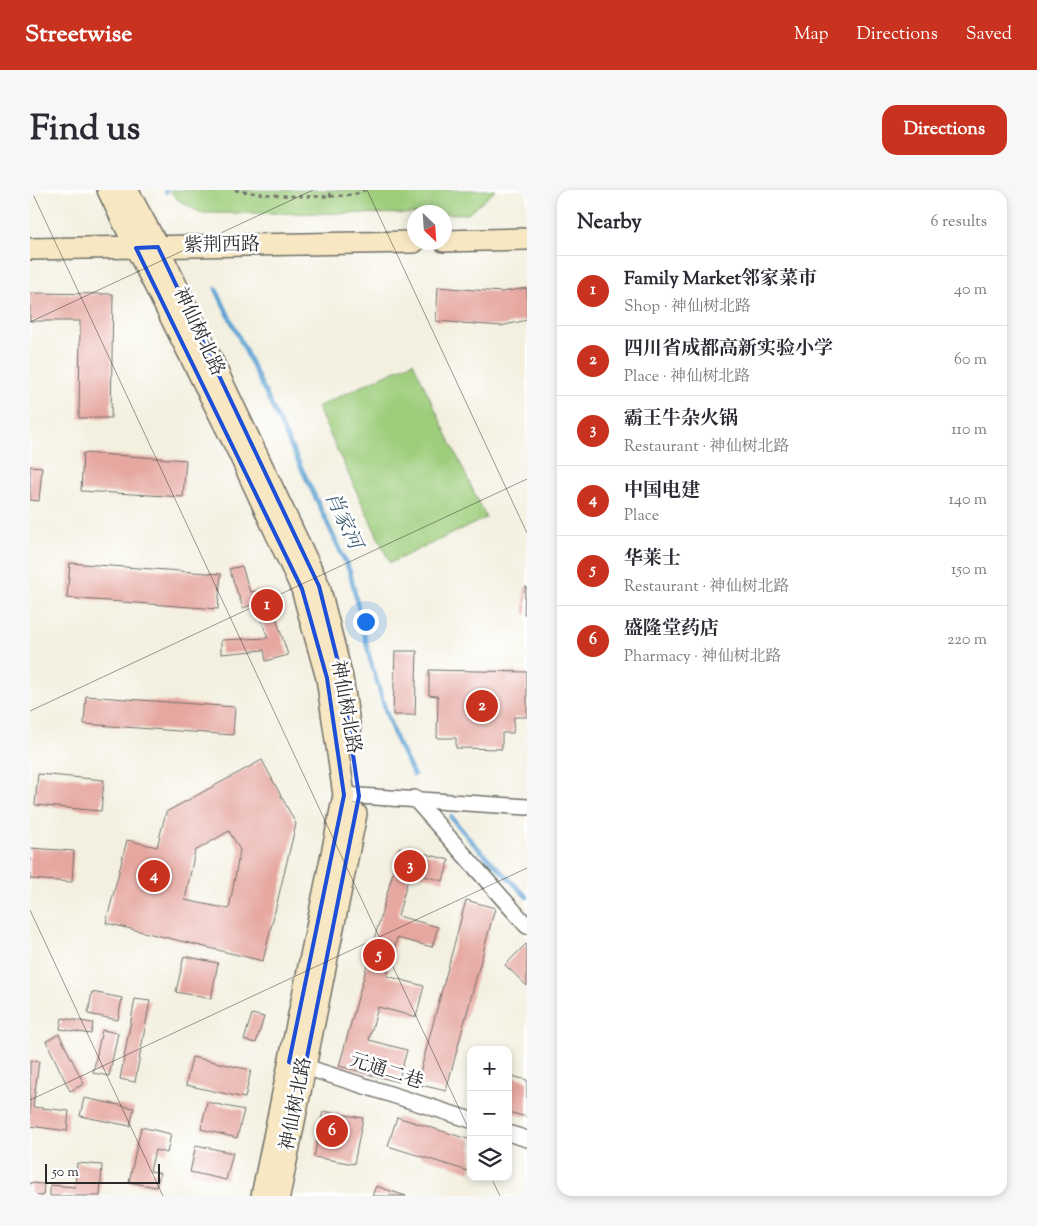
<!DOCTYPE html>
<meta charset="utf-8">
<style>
:root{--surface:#fff;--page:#f7f7f7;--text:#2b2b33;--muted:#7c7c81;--line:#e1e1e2;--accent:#c8321e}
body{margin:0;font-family:"Sorts Mill Goudy","Noto Serif SC",serif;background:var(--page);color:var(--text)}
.controls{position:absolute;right:15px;bottom:15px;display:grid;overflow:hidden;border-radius:10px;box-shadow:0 2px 8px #0003}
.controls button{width:45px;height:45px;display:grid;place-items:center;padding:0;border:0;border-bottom:1px solid var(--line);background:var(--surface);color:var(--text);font:25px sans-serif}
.compass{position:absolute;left:377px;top:15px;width:45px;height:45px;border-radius:50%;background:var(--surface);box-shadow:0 2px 8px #0003;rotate:155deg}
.scale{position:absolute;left:15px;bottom:12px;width:115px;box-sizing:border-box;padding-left:5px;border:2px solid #2b2b2b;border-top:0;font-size:14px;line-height:18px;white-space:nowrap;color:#2b2b2b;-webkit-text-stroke:4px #fff;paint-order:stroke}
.you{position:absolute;left:335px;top:431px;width:18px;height:18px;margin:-12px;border:4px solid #fff;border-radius:50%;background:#1a73e8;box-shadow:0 0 0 8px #1a73e833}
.badge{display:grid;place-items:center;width:32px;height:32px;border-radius:50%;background:var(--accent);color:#fff;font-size:16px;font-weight:700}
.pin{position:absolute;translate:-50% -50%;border:2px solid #fff;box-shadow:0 1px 5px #0006}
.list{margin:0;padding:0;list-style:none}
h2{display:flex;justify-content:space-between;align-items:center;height:65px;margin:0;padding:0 20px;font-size:21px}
h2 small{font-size:16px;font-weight:400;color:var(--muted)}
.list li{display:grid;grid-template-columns:32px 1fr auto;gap:15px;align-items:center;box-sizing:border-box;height:70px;padding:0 20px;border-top:1px solid var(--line)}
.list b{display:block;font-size:19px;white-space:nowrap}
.list p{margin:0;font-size:16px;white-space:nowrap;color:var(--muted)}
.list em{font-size:16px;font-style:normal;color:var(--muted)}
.icon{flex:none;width:28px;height:28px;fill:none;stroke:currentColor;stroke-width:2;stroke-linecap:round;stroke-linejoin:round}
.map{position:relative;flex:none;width:497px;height:1006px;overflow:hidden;border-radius:15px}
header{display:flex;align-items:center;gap:30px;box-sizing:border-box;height:70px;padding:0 25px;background:var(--accent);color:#fff}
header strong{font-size:24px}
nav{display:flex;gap:28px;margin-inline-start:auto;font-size:18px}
.intro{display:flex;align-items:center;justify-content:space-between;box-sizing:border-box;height:120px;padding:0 30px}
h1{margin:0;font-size:35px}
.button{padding:12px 22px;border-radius:15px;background:var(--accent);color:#fff;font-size:18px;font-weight:700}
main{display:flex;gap:30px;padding:0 30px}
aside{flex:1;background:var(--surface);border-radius:15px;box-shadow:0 2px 8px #0003}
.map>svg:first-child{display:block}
</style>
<header>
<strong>Streetwise</strong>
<nav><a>Map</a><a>Directions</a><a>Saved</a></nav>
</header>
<div class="intro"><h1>Find us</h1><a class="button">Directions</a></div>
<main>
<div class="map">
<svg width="497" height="1006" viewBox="0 0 497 1006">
<rect width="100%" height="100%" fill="#fff"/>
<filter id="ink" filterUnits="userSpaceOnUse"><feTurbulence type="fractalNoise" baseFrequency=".02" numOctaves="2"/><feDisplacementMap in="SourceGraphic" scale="10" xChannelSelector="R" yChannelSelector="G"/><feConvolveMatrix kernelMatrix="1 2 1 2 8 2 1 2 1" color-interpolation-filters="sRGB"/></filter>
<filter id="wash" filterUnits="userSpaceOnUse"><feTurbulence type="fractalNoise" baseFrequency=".0096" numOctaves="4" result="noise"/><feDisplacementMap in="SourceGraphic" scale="20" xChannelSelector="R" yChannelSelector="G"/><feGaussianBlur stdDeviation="1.12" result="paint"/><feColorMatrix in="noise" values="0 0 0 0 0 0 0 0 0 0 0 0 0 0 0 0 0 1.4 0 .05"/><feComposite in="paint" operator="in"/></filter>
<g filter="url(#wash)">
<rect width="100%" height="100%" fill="#f3f0df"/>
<!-- green -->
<path fill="#9ecd7b" stroke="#647c53" d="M139,0H466L438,24L171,23L148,10Z
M383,172L456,328L360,373L287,217Z"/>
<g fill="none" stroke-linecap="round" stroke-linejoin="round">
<!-- stream -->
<path stroke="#5fa3d3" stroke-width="4.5" d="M136,0V2
M186,99L288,313L320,382L340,469L357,525L366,550L384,585
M421,627L442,652L497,707"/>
</g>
<g id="blocks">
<!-- building -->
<path fill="#e6a7a0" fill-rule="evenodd" d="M408,97L471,102L497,98V130L471,136L406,131Z
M0,103L83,104L81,228H49L50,131H0Z
M53,263L156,270L153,307L51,301Z
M0,276L12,277L9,311L0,310Z
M40,373L191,384L188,419L37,408Z
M212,376L220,402L237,400L258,465L236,471L234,460L191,464V450L238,448L225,414L213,418L199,379Z
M495,397H497V424H494Z
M365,461H387L385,525H363Z
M399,480L497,482V527H484L483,543H472V559L426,558V548H407L408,506L399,505Z
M56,506L205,517L203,545L54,534Z
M232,570L266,634L233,771L76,733L97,650L127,657L136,622ZM199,641L210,660L199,719L155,710L165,661Z
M8,584L74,590L71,621L5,615Z
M370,657L419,670L413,691L380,682L368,726L408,737L402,757L367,748L357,786L394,796L386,827L348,817L339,850L377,860L368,892L309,876Z
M0,658L44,661L42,692L0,689Z
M436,710L465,718L416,901L387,894Z
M496,754L497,755V796L475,775Z
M154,766L188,773L181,809L146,802Z
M62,802L92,808L88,830L58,824Z
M105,809L120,811L105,892L90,889Z
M222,824L234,827L226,853L214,850Z
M32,828L63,833L61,844L30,839Z
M72,840L88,843L79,886L63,883Z
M29,844L54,894L40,901L16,851Z
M162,867L221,880L215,908L156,895Z
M0,870L9,871L3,917L39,921L37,941L0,936Z
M478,885L497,890V927L478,922Z
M54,908L104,918L100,936L50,926Z
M177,912L214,920L207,948L171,939Z
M293,921L333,928L324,974L284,967Z
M367,927L441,950V982L358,956Z
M111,937L141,944L137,963L125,960L120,981L130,983L126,997L99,992Z
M166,955L203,963L196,990L160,982Z
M47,973L72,975L70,1006H20V995L45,997Z
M0,993L14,994L13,1006H0Z
M346,996L376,1006H342Z"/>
</g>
</g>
<g filter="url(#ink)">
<use href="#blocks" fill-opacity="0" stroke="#71706a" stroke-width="1"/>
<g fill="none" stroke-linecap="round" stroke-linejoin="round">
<defs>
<path id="street" d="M314,605L497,617
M384,608L497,736
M266,874L441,930
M478,943L497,949"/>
<path id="secondary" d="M78,0L106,58L208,261L272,399L297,488L314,605L232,1006
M97,0L128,57L289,396L312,488L321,547
M414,51L497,49
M0,59L384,52
M249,1006L326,624"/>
</defs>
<!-- street casing -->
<use href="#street" stroke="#71706a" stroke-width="18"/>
<!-- secondary casing -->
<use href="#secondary" stroke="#71706a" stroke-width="24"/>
<!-- path -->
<path stroke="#71706a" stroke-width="2.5" stroke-dasharray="4 4" stroke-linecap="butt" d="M205,0C227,5 318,12 335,0
M300,7L301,0"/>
<!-- street -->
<use href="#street" stroke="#fff" stroke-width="15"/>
<!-- secondary -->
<use href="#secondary" stroke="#f7e8c3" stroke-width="21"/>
</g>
</g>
<!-- marked area -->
<path fill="none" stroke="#1d4ed8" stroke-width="4" stroke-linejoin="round" d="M128,57L289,396L312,488L329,606L275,877L259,872L314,605L297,488L272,399L106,58Z"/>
<!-- ticks -->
<path fill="none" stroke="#2b2b2b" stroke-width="1" stroke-opacity="0.45" d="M1,0L441,944M337,0L497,343M0,132L283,0M0,521L497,289M0,720L133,1006M0,910L497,678M461,987L470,1006"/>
<g text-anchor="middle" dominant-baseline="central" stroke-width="5" stroke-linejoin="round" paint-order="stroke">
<!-- street labels -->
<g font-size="19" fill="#2b2b2b" stroke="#fff">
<text transform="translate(192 56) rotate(-1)">紫荆西路</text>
<text transform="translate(168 142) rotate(65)">神仙树北路</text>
<text transform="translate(315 517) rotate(80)">神仙树北路</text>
<text transform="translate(356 882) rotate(18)">元通二巷</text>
<text transform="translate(267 914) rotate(-79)">神仙树北路</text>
</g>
<!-- water labels -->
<g font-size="20" font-style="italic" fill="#426177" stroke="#fff">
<text transform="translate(312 331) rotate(65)">肖家河</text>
</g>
</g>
</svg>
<div class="controls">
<button>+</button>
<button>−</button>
<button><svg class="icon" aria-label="layers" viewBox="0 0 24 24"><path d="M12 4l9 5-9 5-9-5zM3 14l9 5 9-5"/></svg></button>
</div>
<svg class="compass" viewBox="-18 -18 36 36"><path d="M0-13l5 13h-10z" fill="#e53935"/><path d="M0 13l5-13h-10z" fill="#7c7c81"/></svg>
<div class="scale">50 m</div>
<div class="you"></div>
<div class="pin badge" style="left:237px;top:415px">1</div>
<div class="pin badge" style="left:452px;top:516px">2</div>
<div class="pin badge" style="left:380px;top:676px">3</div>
<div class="pin badge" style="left:124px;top:686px">4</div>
<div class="pin badge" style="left:349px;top:765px">5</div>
<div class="pin badge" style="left:302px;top:941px">6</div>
</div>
<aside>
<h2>Nearby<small>6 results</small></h2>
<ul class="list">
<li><span class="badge">1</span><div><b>Family Market邻家菜市</b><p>Shop · 神仙树北路</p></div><em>40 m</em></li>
<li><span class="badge">2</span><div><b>四川省成都高新实验小学</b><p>Place · 神仙树北路</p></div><em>60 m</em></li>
<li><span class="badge">3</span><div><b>霸王牛杂火锅</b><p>Restaurant · 神仙树北路</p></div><em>110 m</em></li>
<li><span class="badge">4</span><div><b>中国电建</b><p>Place</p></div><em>140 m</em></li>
<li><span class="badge">5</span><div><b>华莱士</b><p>Restaurant · 神仙树北路</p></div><em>150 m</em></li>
<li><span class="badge">6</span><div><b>盛隆堂药店</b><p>Pharmacy · 神仙树北路</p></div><em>220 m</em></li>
</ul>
</aside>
</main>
